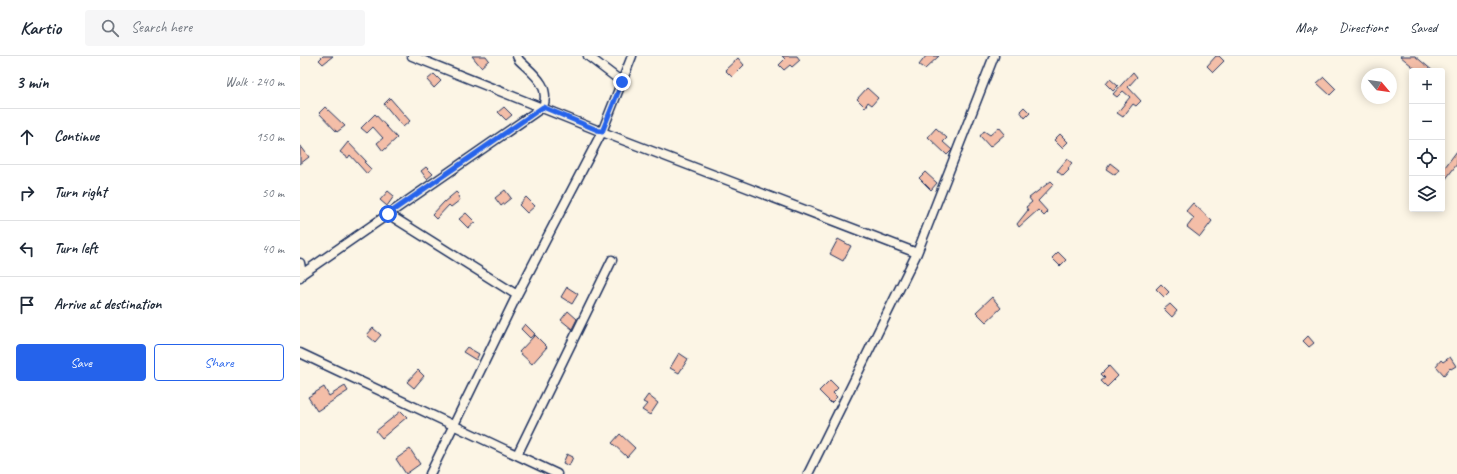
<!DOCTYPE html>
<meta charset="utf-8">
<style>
:root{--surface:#fff;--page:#f6f6f7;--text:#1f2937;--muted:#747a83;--line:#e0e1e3;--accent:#2563eb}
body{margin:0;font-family:Caveat,sans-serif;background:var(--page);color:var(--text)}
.controls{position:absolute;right:12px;top:12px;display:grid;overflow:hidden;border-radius:4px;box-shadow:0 2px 10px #0003}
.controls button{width:36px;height:36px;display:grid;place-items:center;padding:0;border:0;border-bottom:1px solid var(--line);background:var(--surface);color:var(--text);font:20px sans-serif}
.compass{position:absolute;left:1061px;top:12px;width:36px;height:36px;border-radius:50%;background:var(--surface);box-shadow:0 2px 10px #0003;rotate:119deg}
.stop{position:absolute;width:12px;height:12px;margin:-9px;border:3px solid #2563eb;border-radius:50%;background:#fff}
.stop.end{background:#2563eb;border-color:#fff;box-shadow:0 1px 4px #0008}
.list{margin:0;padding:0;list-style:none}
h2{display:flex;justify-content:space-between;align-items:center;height:52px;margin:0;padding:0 16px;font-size:17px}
h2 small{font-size:13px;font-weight:400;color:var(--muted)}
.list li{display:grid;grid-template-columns:26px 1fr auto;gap:12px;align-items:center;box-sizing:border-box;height:56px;padding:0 16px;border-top:1px solid var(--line)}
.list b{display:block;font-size:15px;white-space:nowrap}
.list em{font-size:13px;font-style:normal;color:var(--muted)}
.actions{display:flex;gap:8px;padding:12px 16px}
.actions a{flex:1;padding:9px 0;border:1px solid var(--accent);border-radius:4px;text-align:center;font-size:14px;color:var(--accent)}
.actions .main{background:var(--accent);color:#fff}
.icon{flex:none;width:22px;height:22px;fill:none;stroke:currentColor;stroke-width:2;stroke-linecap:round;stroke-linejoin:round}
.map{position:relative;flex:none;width:1157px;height:418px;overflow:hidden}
header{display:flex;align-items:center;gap:24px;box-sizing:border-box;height:56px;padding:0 20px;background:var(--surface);border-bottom:1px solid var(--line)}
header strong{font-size:19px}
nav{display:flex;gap:22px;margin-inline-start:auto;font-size:14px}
.search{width:280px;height:36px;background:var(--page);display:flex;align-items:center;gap:10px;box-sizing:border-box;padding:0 14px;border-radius:4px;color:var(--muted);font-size:15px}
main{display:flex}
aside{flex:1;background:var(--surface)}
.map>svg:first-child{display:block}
</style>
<header>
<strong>Kartio</strong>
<div class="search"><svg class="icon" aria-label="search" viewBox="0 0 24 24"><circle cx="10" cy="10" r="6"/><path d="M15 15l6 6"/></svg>Search here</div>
<nav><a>Map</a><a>Directions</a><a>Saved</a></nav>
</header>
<main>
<aside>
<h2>3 min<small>Walk · 240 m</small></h2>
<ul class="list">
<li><svg class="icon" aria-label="ahead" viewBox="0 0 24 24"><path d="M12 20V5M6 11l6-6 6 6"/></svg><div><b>Continue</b></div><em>150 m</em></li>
<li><svg class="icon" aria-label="right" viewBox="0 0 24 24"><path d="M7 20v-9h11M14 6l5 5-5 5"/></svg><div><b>Turn right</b></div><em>50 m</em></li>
<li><svg class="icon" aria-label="left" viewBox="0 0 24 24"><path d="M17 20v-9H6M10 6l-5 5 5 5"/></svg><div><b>Turn left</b></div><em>40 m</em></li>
<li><svg class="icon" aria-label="arrive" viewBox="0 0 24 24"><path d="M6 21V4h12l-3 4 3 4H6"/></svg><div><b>Arrive at destination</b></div></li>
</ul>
<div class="actions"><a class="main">Save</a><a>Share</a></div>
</aside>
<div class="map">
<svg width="1157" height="418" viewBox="0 0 1157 418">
<rect width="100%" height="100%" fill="#fcf5e5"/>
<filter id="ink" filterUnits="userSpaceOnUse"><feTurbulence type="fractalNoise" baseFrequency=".025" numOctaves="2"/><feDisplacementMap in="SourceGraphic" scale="8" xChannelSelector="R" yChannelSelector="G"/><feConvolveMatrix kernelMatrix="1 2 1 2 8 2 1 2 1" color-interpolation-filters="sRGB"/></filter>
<g filter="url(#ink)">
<!-- building -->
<path fill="#f4bea8" stroke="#1b2f5e" d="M23,0H33L23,8L19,4Z
M172,0H186L189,4L181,11Z
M482,0H497L500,4L492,11L490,9L484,14L479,9L485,3Z
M626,0H639L625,13L619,9Z
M916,0H919L924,5L913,16L907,10Z
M1100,0H1115L1133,15H1118Z
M438,2L444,9L432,21L425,14Z
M833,16L837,21L828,31L841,45L836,50L833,48L823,61L817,57L830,41L823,35L817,41L813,38Z
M134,18L141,25L134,32L127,24Z
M1024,21L1036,33L1030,39L1017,27Z
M810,23L818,30L813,35L806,28Z
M567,32L578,42L572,49L568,46L565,51L557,43Z
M90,42L110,65L103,71L84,48Z
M25,51L45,70L37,76L19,57Z
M204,51L212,59L206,64L198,56Z
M724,51L730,57L725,62L720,55Z
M75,58L97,82L83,95L77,87L83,82L73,71L67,77L61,72Z
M699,71L705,78L690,91L680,80L684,75L690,79Z
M636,72L647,82L643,86L652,94L647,99L628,81Z
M760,78L768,86L762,92L754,84Z
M48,86L66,105L64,106L71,113L67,118L50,99L48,102L40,96Z
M0,89L9,101L0,108Z
M1157,95V108L1142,128V115Z
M767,103L772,107L768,113L769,114L763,120L757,115Z
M810,107L819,114L815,119L806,113Z
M126,111L133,118L127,123L121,115Z
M625,116L637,127L631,134L619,122Z
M751,125L754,128L738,145L748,156L744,160L738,154L719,171L717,168L728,154L726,151L732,146L729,142Z
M205,134L211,142L201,150L195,142Z
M88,135L94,140L87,150L80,144Z
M156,136L159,139L158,140L160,144L151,151L149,149L136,163L132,159L144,146Z
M226,141L235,150L227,157L219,149Z
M893,147L912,165L900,181L887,171L894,162L886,155Z
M166,157L175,166L168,172L159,163Z
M538,183L551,190L543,205L530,198Z
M758,196L766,204L760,210L752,202Z
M861,228L869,236L864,241L856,233Z
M267,231L278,238L272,248L261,241Z
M692,241L701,252L686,266L676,256Z
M870,248L877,255L872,261L864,253Z
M268,255L277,263L272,273L261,264Z
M225,268L235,278L230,282L221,273Z
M73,272L81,279L75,286L67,279Z
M235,279L247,291L232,308L219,296Z
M1008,280L1014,287L1009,291L1003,285Z
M167,291L179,298L176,304L163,296Z
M379,297L388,303L379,317L370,312Z
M1150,301L1156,310L1151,313L1150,312L1144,319L1136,310L1141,304L1143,306Z
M809,310L818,320L807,331L801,325L805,322L801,318Z
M118,314L124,320L114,332L107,326Z
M530,324L538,332L533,337L537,341L531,347L519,335Z
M45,330L48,335L17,355L8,341L24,331L29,340Z
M348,339L358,347L350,359L342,354L347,348L343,346Z
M101,355L107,361L82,382L76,375Z
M320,378L335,392L327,401L312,387Z
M110,393L120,408L106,418L96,403Z
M267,398L273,401L269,410L263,407Z"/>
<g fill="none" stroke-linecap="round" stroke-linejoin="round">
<defs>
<path id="minor" d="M112,0L302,76L617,197
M288,0L322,26
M88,158L217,239
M0,207L2,218L0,221
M2,218L243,51C251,29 233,18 219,4L217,0
M0,297L257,418
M217,399L312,204
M130,418L217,239L302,76L332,0
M508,418L617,197L694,0"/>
</defs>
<!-- minor casing -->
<use href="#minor" stroke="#1b2f5e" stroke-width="11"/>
<!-- minor -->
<use href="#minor" stroke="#fcf5e5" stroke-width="8"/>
</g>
</g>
<g fill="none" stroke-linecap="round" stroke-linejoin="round" filter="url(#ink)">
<!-- route -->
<path stroke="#2563eb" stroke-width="5" d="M88,158L243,51L302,76L322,26"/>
</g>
</svg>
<div class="controls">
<button>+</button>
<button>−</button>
<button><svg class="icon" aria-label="locate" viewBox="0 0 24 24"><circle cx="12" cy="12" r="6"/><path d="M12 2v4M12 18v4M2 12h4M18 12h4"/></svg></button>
<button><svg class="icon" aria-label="layers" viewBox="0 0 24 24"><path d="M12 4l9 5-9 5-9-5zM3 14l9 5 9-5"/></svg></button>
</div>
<svg class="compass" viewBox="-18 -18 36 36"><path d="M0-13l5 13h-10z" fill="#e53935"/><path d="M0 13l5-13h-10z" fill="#747a83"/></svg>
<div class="stop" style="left:88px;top:158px"></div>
<div class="stop end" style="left:322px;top:26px"></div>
</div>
</main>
